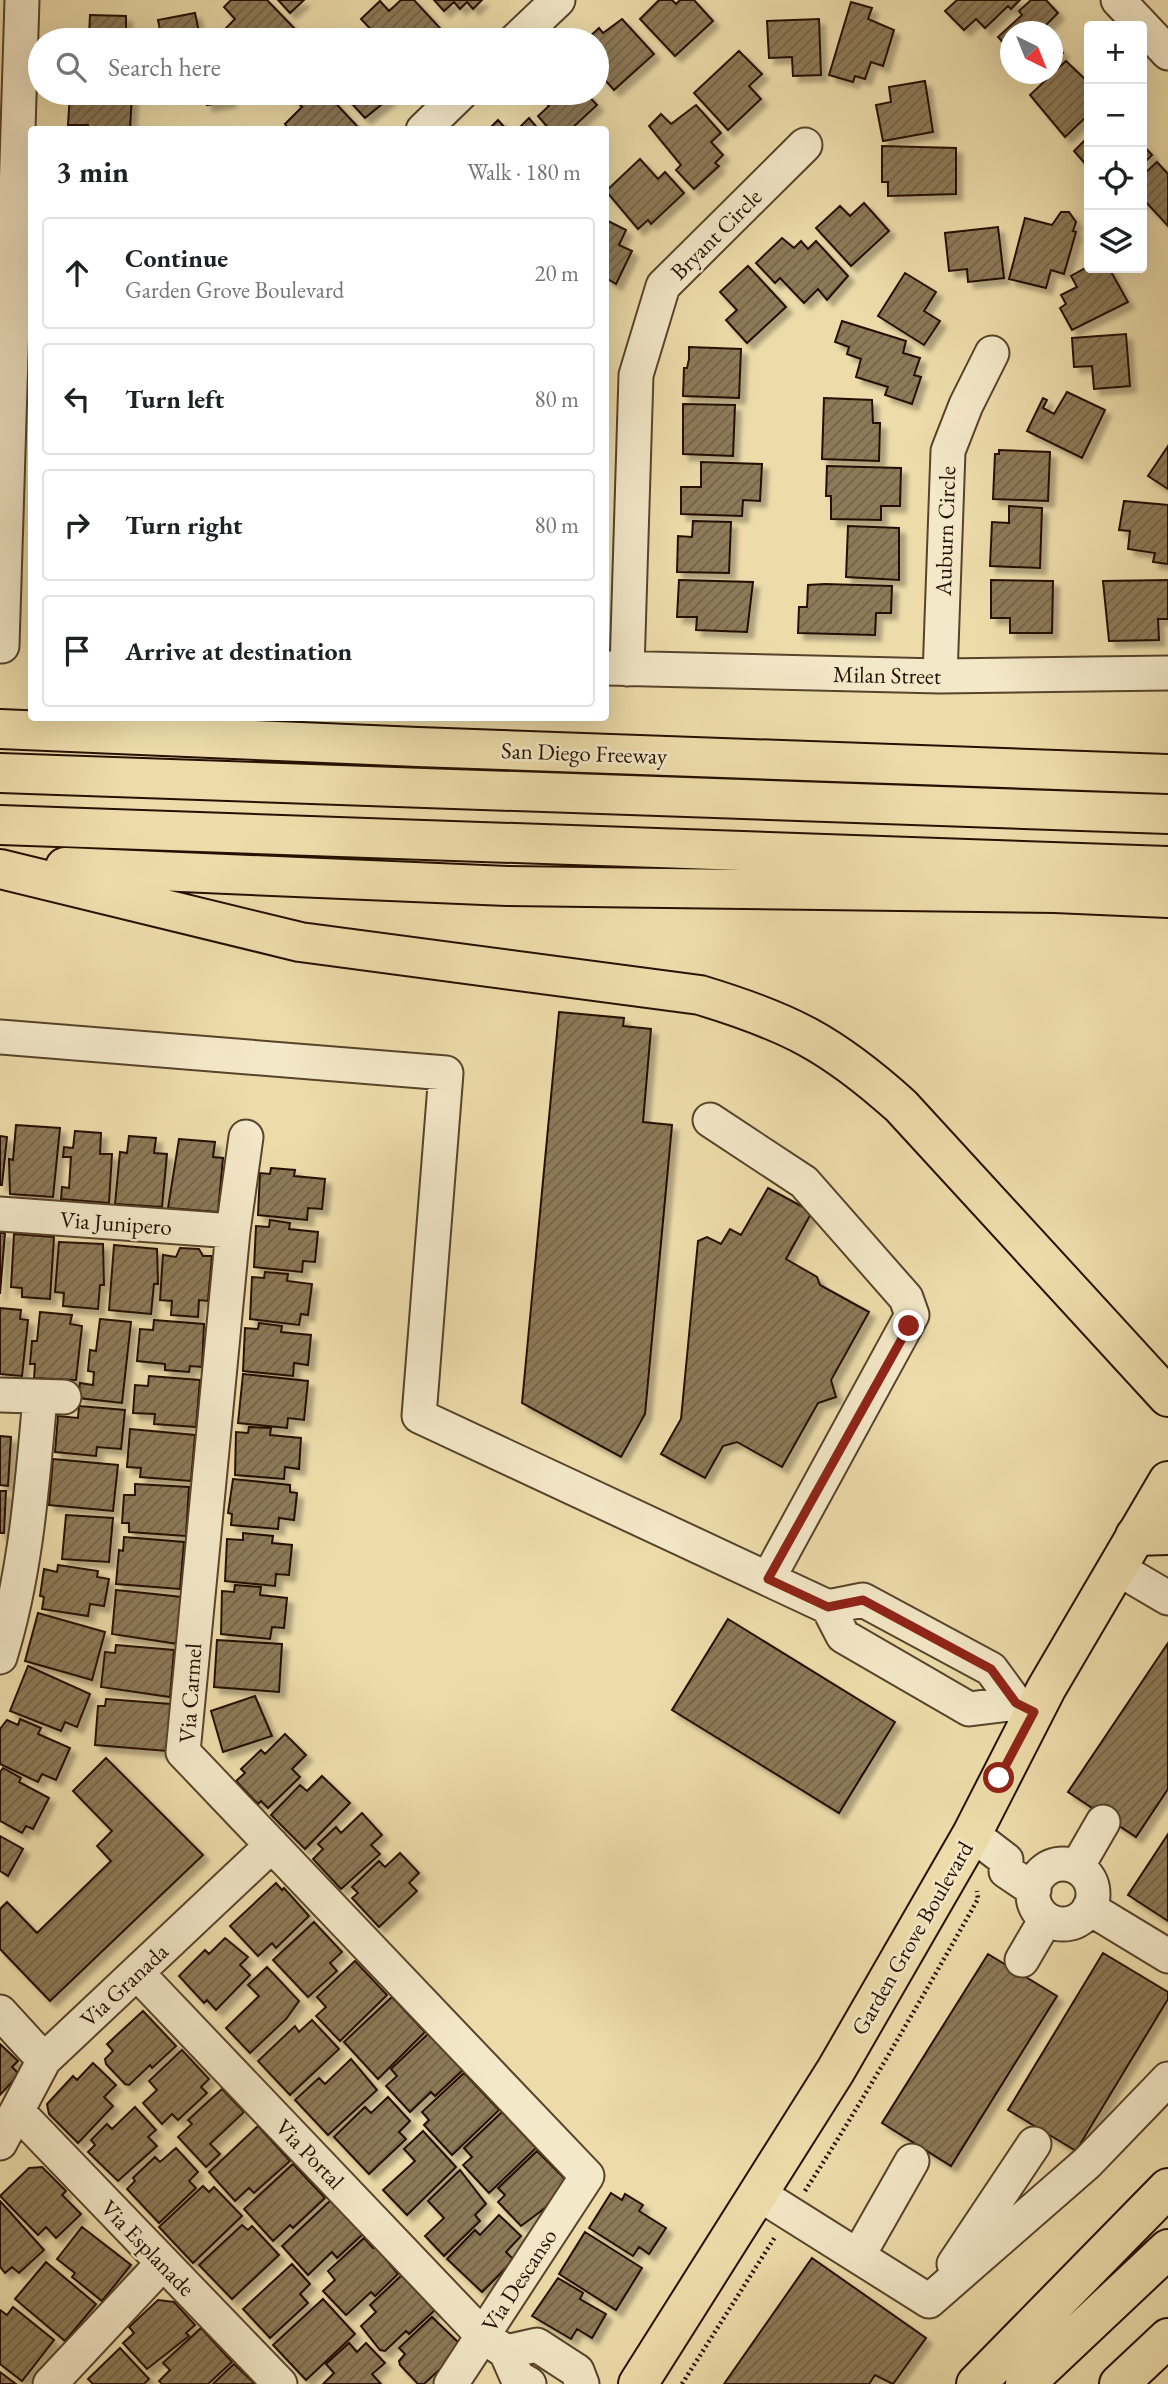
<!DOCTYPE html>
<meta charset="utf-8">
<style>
:root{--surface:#fff;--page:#f6f6f6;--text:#202124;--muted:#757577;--line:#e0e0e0}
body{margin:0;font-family:"EB Garamond",serif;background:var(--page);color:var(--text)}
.controls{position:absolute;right:21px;top:21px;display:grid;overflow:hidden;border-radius:7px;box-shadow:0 7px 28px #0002}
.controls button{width:63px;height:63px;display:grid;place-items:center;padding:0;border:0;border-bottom:2px solid var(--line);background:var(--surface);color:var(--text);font:35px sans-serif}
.compass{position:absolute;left:1000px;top:21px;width:63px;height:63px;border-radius:50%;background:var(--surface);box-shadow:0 7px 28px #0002;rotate:137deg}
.stop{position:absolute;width:21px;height:21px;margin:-16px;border:5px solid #8f2418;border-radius:50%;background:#fff}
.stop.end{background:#8f2418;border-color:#fff;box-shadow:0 2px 7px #0008}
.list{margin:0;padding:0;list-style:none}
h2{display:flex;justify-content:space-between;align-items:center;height:91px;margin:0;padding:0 28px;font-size:30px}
h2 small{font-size:23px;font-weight:400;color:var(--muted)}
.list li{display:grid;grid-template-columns:46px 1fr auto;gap:21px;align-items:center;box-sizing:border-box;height:112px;margin:0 14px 14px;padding:0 14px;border:2px solid var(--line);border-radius:7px}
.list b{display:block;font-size:26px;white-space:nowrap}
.list p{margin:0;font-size:23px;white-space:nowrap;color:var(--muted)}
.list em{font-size:23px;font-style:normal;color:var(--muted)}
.icon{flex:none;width:38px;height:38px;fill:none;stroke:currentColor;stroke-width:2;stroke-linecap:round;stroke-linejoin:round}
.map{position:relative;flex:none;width:1168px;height:2384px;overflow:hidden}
.search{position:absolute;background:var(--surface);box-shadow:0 7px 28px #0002;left:28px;top:28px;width:581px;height:77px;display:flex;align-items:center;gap:18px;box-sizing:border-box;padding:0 24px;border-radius:38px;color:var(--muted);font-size:26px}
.panel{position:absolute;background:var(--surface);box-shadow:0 7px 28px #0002;left:28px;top:126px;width:581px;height:595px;border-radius:7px}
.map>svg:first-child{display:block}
</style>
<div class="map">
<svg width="1168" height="2384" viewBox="0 0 1168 2384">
<defs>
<pattern id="building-hatch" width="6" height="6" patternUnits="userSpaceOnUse" patternTransform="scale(1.75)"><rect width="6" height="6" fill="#8d7a58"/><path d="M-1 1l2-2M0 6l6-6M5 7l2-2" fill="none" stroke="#736346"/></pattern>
<filter id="shadow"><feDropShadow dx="6" dy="6" stdDeviation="2" flood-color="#0004"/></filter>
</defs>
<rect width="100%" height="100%" fill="#eddcaa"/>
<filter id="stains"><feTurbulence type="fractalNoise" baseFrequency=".00286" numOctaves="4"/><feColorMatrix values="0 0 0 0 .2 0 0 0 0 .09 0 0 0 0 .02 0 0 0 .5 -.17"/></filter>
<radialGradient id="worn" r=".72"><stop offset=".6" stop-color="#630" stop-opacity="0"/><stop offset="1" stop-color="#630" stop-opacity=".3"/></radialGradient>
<!-- building -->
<path fill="url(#building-hatch)" stroke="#251000" stroke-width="2" filter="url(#shadow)" d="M231,0H267L296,30L285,40L274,36L270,40H237L226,28L235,19L224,7Z
M278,0H304L290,13Z
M401,0H414L451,40H381L361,19L380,1L389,11Z
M434,0H482L473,9L467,2L460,9L454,2L444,11Z
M659,0H672L676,4L680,0H694L713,21L675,56L640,19Z
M957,0H1020L1011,9L1008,6L985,28L976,19L964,30L945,11Z
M1031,0H1046L1058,13L1043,28L1046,32H1010V50L998,37L1022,15L1019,11Z
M851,2L872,8L868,19L894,30L883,66L871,62L865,79L855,76L853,82L829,75Z
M195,13L199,32L213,29L216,40H162L158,20Z
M90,15L126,16V34H137V40H70V37H89Z
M622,19L654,54L614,90L597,71V40H586L599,28L603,33Z
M819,19L821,75L793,76L792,57L769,58L767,21Z
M1052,42L1063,53L1052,62Z
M739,51L762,74L749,86L761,99L728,130L694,93Z
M1066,61L1089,83V114L1065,137L1030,95Z
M925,81L933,132L883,141L876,105L891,102L889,87Z
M70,93H132L130,130H88V125H68Z
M204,93H228L230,101L207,105Z
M294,93H326L357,126L353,130H289L285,124L302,107L291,95Z
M342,93H396L365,118Z
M537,93H586L597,105L570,130H550L538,116L549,106Z
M696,105L721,133L711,142L723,155L715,163L719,166L694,189L676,170L681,165L649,126L661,114L671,124Z
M529,118L539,130H517Z
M498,120L507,130H488Z
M1089,136V168L1074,151Z
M1142,144L1152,155L1142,165Z
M882,146L956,148V194L888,196V182H882Z
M640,159L658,179L665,172L684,193L651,224L648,220L638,229L606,191Z
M1157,162L1168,174V226L1144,200L1142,202V176Z
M864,203L889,231L851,266L816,228L840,206L850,216Z
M1061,212H1069L1076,222L1073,231L1076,232L1064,274L1051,270L1046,288L1009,279L1025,218L1052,225Z
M606,220L626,230L619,245L632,251L616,284L606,278Z
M998,227L1004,278L968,282L967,269L949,271L945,233Z
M782,238L794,248L801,241L808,249L816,241L848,276L827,300L818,289L804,303L780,278L775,283L756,263Z
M748,266L786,307L747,343L726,320L737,310L720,292Z
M1089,266L1109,268L1128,302L1072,330L1060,308L1066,304L1061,295L1077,287L1071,276Z
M905,273L936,292L924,311L940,321L924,345L878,316Z
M842,321L906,341L903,353L920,358L914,375L921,377L912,404L885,395L888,387L856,377L861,359L847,354L849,347L835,342Z
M1126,334L1130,386L1094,389L1092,366L1074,367L1072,338Z
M689,347L741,349L739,398L683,396L684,368H687L689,359Z
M1067,392L1105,410L1082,458L1027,431L1043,398L1047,400L1043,408L1054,414Z
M824,398L872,400L873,423H880L879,461L822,459Z
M683,404L735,405L733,456L683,454Z
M1168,446V489L1148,476Z
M999,450L1050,452L1048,501L993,499L995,454H999Z
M701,462L762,464L760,501L743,500L742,516L681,514V487H701Z
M827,466L901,468L900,506H881V520L831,519V496H826Z
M1124,501L1168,505V564L1153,562L1155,553L1128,549L1130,531L1119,530Z
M1009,506L1042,508L1040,568L990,566L992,522L1009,523Z
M693,521L731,522L729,573L677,572L678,536L692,537Z
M848,526L899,528V580L846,577Z
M679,580L753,582L747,632L696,630L697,617H677Z
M991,580L1053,581L1052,633H1010V618H991Z
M1168,580V619H1158L1159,640L1109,641L1103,581Z
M825,584L892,586L891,613H876L875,635L798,633L799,607H807L808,585Z
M559,1012L624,1018L623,1026L651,1029L643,1122L672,1125L645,1414L621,1457L522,1403Z
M16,1125L60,1128L53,1197L10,1194L9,1159L13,1160Z
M75,1131L101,1133L100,1154H112L109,1203L61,1199L62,1187L69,1188L71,1157H63L64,1147L73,1148Z
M0,1136L7,1137L2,1185H0Z
M129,1136L156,1138L154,1153L167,1154L162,1207L115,1204L120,1152L127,1153Z
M179,1139L215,1142L213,1157L223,1158L218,1212L168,1208Z
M271,1168L295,1170L294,1176L325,1179L322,1209L308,1208L307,1220L258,1215L260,1173L270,1174Z
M768,1188L812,1212L786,1259L817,1277L820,1285L869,1312L831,1380L836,1397L818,1403L782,1467L737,1442L723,1446L705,1478L661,1454L681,1419L698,1241L707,1237L721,1244L730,1229L741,1235Z
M270,1220L290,1223L289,1229L318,1232L315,1262L303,1261L302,1272L254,1267L256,1226L269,1227Z
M0,1233H5L0,1294Z
M14,1234L54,1237L50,1299L22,1297V1288L11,1287Z
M59,1242L103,1244L104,1285H100L98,1309L63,1306L64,1293L55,1292Z
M114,1245L157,1249L158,1284H154L151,1314L109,1310Z
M180,1248L199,1249L203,1256H212L208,1301L199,1300L198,1317L171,1315L172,1301L160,1300L163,1255L176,1257Z
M265,1272L288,1274L287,1281L312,1284L308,1315L301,1314L299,1325L250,1319L252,1277L264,1278Z
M0,1308L21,1310L20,1319L28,1320L22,1376L0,1374Z
M40,1312L72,1315L70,1324L82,1326L76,1380L34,1378L35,1364H30L32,1341H37Z
M100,1319L131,1322L122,1403L78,1398L80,1383L93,1385L94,1372L88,1371L90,1350L96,1351Z
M154,1320L204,1324L202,1367L190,1366L189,1372L165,1370V1364L137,1361L140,1329L153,1330Z
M259,1323L282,1326L281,1332L311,1335L308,1365L294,1363L293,1376L243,1371L245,1328L258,1329Z
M243,1374L308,1381L304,1420L288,1418L287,1428L238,1423Z
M149,1376L200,1380L196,1427L154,1424L155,1414L133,1413L135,1385L148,1386Z
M79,1406L125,1410L121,1449L97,1447L96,1456L55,1452L58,1416L78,1418Z
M249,1427L271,1428L270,1435L301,1438L299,1469L285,1467L284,1479L235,1475L236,1432L248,1433Z
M130,1429L195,1435L191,1481L140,1477L141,1468L127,1467Z
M0,1436L11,1437L8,1486L0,1485Z
M53,1459L118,1465L113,1511L49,1505Z
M233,1479L290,1485V1492L297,1493L294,1520L279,1518L278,1529L231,1525L232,1514L228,1513Z
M135,1484L189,1487L186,1536L129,1532V1523H122L124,1495H135Z
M0,1491H6L4,1533H0Z
M66,1515L113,1518L109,1562L62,1559Z
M243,1533L273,1536L272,1543L292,1545L289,1575L276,1574L275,1586L225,1581L227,1539L243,1540Z
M124,1537L184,1542L180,1589L116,1584L119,1550L123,1551Z
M58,1565L98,1571L97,1577L109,1579L104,1606L90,1604L88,1616L42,1609L44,1597L40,1596L44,1569L57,1572Z
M235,1585L261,1587L260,1595L287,1598L284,1628L272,1627L270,1639L221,1634L222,1591L234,1592Z
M116,1590L182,1597L178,1644L112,1634Z
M38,1613L105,1632L92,1680L25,1661Z
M728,1619L895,1722L839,1813L672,1710Z
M217,1640L282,1644L279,1692L214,1687Z
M1168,1643V1789L1136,1837L1068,1792Z
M116,1645L174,1650L170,1697L101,1687L105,1652L115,1653Z
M28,1666L90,1694L77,1727L65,1722L61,1731L10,1711Z
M255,1696L272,1736L223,1752L211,1711Z
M106,1699L171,1704L167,1751L95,1745L98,1706H105Z
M20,1719L41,1728L38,1734L70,1748L56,1780L42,1774L38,1782L0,1764V1729L7,1720L18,1725Z
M285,1734L306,1755L292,1769L300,1777L268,1808L261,1801L258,1804L236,1781L245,1773L241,1769L261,1750L265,1754Z
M106,1758L203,1855L50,2001L0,1949V1909L7,1902L37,1933L111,1861L97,1846L112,1831L73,1791Z
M3,1768L21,1778L19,1782L49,1798L33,1829L26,1826L22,1833L0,1821V1772Z
M322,1776L350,1803L305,1849L271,1815L300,1785L307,1791Z
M362,1813L382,1835L371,1845L380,1854L341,1889L313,1859L323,1849L318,1844L336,1827L341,1833Z
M1168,1834V1921L1128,1895Z
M0,1836L23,1849L8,1876L0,1871Z
M400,1853L419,1873L409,1883L417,1891L379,1927L352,1898L358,1893L352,1887L379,1861L385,1867Z
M276,1883L282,1890L284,1888L309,1916L276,1948L272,1943L258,1956L230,1926Z
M314,1922L342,1952L330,1963L337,1971L308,1997L273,1960Z
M225,1938L248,1957L240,1965L250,1975L216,2010L207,2000L204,2003L179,1976L205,1950L209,1954Z
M1103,1953L1168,1992V1999L1076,2151L1008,2110Z
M988,1954L1057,1996L951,2166L882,2123Z
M355,1961L387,1995L340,2041L316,2016L326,2007L317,1997Z
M267,1967L299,2001L286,2019L250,2053L226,2028L259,1996L248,1985Z
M392,1997L425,2032L378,2079L344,2042Z
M143,2011L176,2046L152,2068L150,2065L129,2085L125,2084L106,2064L105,2059L113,2051L107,2044Z
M312,2020L339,2049L290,2095L258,2061L295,2026L299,2032Z
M429,2033L463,2070L435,2096L431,2092L410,2112L386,2086L397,2076L391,2069Z
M0,2044L18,2061L12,2067L19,2074L0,2095Z
M182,2050L209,2079L201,2087L207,2093L178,2120L172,2114L162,2124L143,2103L157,2090L149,2081Z
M351,2059L377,2090L328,2135L295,2100L319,2078L325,2084Z
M93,2063L116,2085L104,2097L113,2106L78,2143L49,2114L47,2104L73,2076L77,2080Z
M464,2073L499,2110L452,2155L424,2125L429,2120L422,2112Z
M222,2089L244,2112L210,2144L220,2154L206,2167L178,2137L192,2124L188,2120Z
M388,2097L410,2121L399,2132L406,2139L369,2174L334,2137L365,2107L371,2113Z
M135,2107L156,2130L148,2137L157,2146L118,2181L88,2152L95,2145L91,2140L107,2124L112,2129Z
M502,2112L536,2148L489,2193L463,2165L472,2157L464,2148Z
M258,2126L290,2161L254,2193L249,2188L235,2201L209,2172Z
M423,2131L456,2167L407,2215L383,2190L415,2161L404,2149Z
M176,2148L198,2172L189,2181L196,2188L159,2223L127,2189L135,2181L133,2178L155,2157L160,2162Z
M537,2151L566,2180L553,2202L521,2226L498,2202L505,2195L498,2188Z
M293,2164L325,2198L293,2228L290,2225L273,2241L244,2209Z
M42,2167L66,2191L62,2195L81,2214L56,2238L46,2227L38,2235L0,2196L29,2168Z
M460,2170L486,2204L475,2215L480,2221L444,2256L425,2236L444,2218L428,2201Z
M203,2186L209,2192L214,2187L242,2216L193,2263L159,2227Z
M611,2193L622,2200L625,2194L643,2205L639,2211L666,2228L649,2254L639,2247L633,2256L589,2228Z
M331,2200L363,2234L337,2258L332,2252L308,2275L282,2246Z
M0,2201L44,2250L19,2273L12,2267L5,2273L0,2267Z
M499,2215L521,2236L506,2252L514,2260L482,2292L447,2259L475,2230L480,2235Z
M242,2225L248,2230L252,2226L279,2255L232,2299L199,2265Z
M82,2227L131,2265L102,2301L72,2277L75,2273L57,2259Z
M585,2232L642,2268L616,2310L559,2274Z
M364,2238L373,2248L375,2246L398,2274L375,2296L371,2292L346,2315L323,2291L335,2280L328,2271Z
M812,2258L926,2338L893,2384L875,2375L869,2384H724Z
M46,2262L96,2304L65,2341L15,2299Z
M292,2264L310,2284L300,2294L308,2303L270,2338L243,2309Z
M403,2274L436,2309L409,2334L406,2331L385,2351L380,2350L361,2326L376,2312L370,2305Z
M558,2278L583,2293L580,2299L606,2314L592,2338L577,2329L571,2339L532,2316Z
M323,2299L355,2334L306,2380L273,2345Z
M158,2300L174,2302L195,2325L186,2333L189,2336L147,2369L123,2343L134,2333L129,2327Z
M13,2307L54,2340L22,2381L0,2364V2310L7,2315Z
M432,2317L461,2345L443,2374L439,2370L424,2384H418L400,2365L399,2361L405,2354L399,2348Z
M201,2328L232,2362L208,2384H162L159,2381L170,2370L163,2363Z
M349,2343L357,2352L366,2343L385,2363L372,2374L381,2384H323L334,2373L326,2364Z
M120,2348L149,2379L144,2384H93L88,2379Z
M234,2364L255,2384H213Z
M0,2372L16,2384H0Z"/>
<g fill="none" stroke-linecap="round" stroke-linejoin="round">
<defs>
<path id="minor" d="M1118,0L1168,53
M516,40L558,0
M423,130L461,93
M2,646L22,0
M607,668L940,676L1168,673
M627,669L636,375L663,286L805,145
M940,676L948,451L966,405L992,353
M0,1037L446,1073L419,1416L828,1607L863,1600L991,1669L1016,1703L1034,1712
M710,1120L804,1182L906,1298L912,1315L768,1579
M246,1137L233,1231L183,1752L587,2176L451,2384
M0,1214L233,1231
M0,1395L64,1397
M1117,1568L1168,1598
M828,1607L843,1636L969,1709L1016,1703
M0,1657C26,1573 32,1486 40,1398
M972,1834L1006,1860V1871L1034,1890
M1033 1894a30 30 0 1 1 60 0a30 30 0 1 1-60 0Z
M1077,1867L1103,1822
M1089,1908L1168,1956
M1022,1960L1046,1919
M137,1973L483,2336L506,2352L517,2377L529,2384
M0,2012L44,2060
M17,2111L280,2384
M0,2143L44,2060L272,1845
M759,2194L929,2301L1087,2163L1168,2079
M858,2256L912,2161
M954,2264L1034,2144
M506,2352L537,2345L577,2371L582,2384
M50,2384L163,2263"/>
<path id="major" d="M638,2384L836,2070L972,1834L1046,1689L1168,1481"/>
<path id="highway" d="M0,729L418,747L1168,774
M0,773L1168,814
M0,825L1168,866
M65,867L507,886L1055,893L1168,898
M0,869L300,942L700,995C789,1022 831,1043 901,1106L1168,1397
M1135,1536L1168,1535
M976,2384L1168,2188
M1025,2384L1168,2249
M1119,2384L1168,2338"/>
</defs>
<!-- minor casing -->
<use href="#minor" stroke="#57432a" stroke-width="37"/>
<!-- major casing -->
<use href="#major" stroke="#251000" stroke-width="42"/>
<!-- highway casing -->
<use href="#highway" stroke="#251000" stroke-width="42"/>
<!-- path -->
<path stroke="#251000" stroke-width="4.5" stroke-dasharray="2 3.5" stroke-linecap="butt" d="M805,2191C866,2096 922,1998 978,1899L977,1891
M682,2384L775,2237"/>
<!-- minor -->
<use href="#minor" stroke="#f3e8c8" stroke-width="33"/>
<!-- major -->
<use href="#major" stroke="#eddcaa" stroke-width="38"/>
<!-- highway -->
<use href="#highway" stroke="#eddcaa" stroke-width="38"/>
</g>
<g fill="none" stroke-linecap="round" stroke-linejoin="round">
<!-- route -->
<path stroke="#8f2418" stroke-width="9" d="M909,1326L768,1579L828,1607L863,1600L991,1669L1016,1703L1034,1712L999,1778"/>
</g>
<g text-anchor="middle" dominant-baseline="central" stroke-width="5" stroke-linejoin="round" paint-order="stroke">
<!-- street labels -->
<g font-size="23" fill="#251000" stroke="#f3e8c8">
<text transform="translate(716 234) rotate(-45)">Bryant Circle</text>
<text transform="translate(945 531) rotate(-88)">Auburn Circle</text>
<text transform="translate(887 675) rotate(1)">Milan Street</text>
<text transform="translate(584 753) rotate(2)">San Diego Freeway</text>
<text transform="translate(116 1223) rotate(4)">Via Junipero</text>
<text transform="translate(190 1693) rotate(-86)">Via Carmel</text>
<text transform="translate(912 1938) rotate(-60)">Garden Grove Boulevard</text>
<text transform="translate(124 1985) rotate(-43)">Via Granada</text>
<text transform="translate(310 2154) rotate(46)">Via Portal</text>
<text transform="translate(148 2248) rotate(46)">Via Esplanade</text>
<text transform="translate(519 2280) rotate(-57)">Via Descanso</text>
</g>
</g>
<rect width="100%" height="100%" filter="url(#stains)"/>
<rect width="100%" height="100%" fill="url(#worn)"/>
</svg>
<div class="controls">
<button>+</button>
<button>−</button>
<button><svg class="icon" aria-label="locate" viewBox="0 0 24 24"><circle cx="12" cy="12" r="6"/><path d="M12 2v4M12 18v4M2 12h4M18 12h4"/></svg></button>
<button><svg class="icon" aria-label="layers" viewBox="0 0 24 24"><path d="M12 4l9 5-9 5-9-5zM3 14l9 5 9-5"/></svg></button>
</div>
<svg class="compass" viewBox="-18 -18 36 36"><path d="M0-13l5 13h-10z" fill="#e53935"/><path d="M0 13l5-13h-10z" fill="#757577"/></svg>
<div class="stop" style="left:999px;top:1778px"></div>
<div class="stop end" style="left:909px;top:1326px"></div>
<div class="search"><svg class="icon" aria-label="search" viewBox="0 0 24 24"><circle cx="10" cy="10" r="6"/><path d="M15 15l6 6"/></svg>Search here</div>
<section class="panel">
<h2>3 min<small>Walk · 180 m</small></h2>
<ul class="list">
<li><svg class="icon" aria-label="ahead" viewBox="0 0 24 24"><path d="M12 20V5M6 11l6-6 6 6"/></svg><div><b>Continue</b><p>Garden Grove Boulevard</p></div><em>20 m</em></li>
<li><svg class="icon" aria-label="left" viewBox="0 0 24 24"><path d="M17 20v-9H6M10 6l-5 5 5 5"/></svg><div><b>Turn left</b></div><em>80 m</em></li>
<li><svg class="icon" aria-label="right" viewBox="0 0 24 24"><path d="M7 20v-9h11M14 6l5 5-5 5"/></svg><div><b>Turn right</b></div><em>80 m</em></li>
<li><svg class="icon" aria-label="arrive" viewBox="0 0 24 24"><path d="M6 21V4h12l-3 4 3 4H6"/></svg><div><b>Arrive at destination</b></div></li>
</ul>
</section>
</div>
